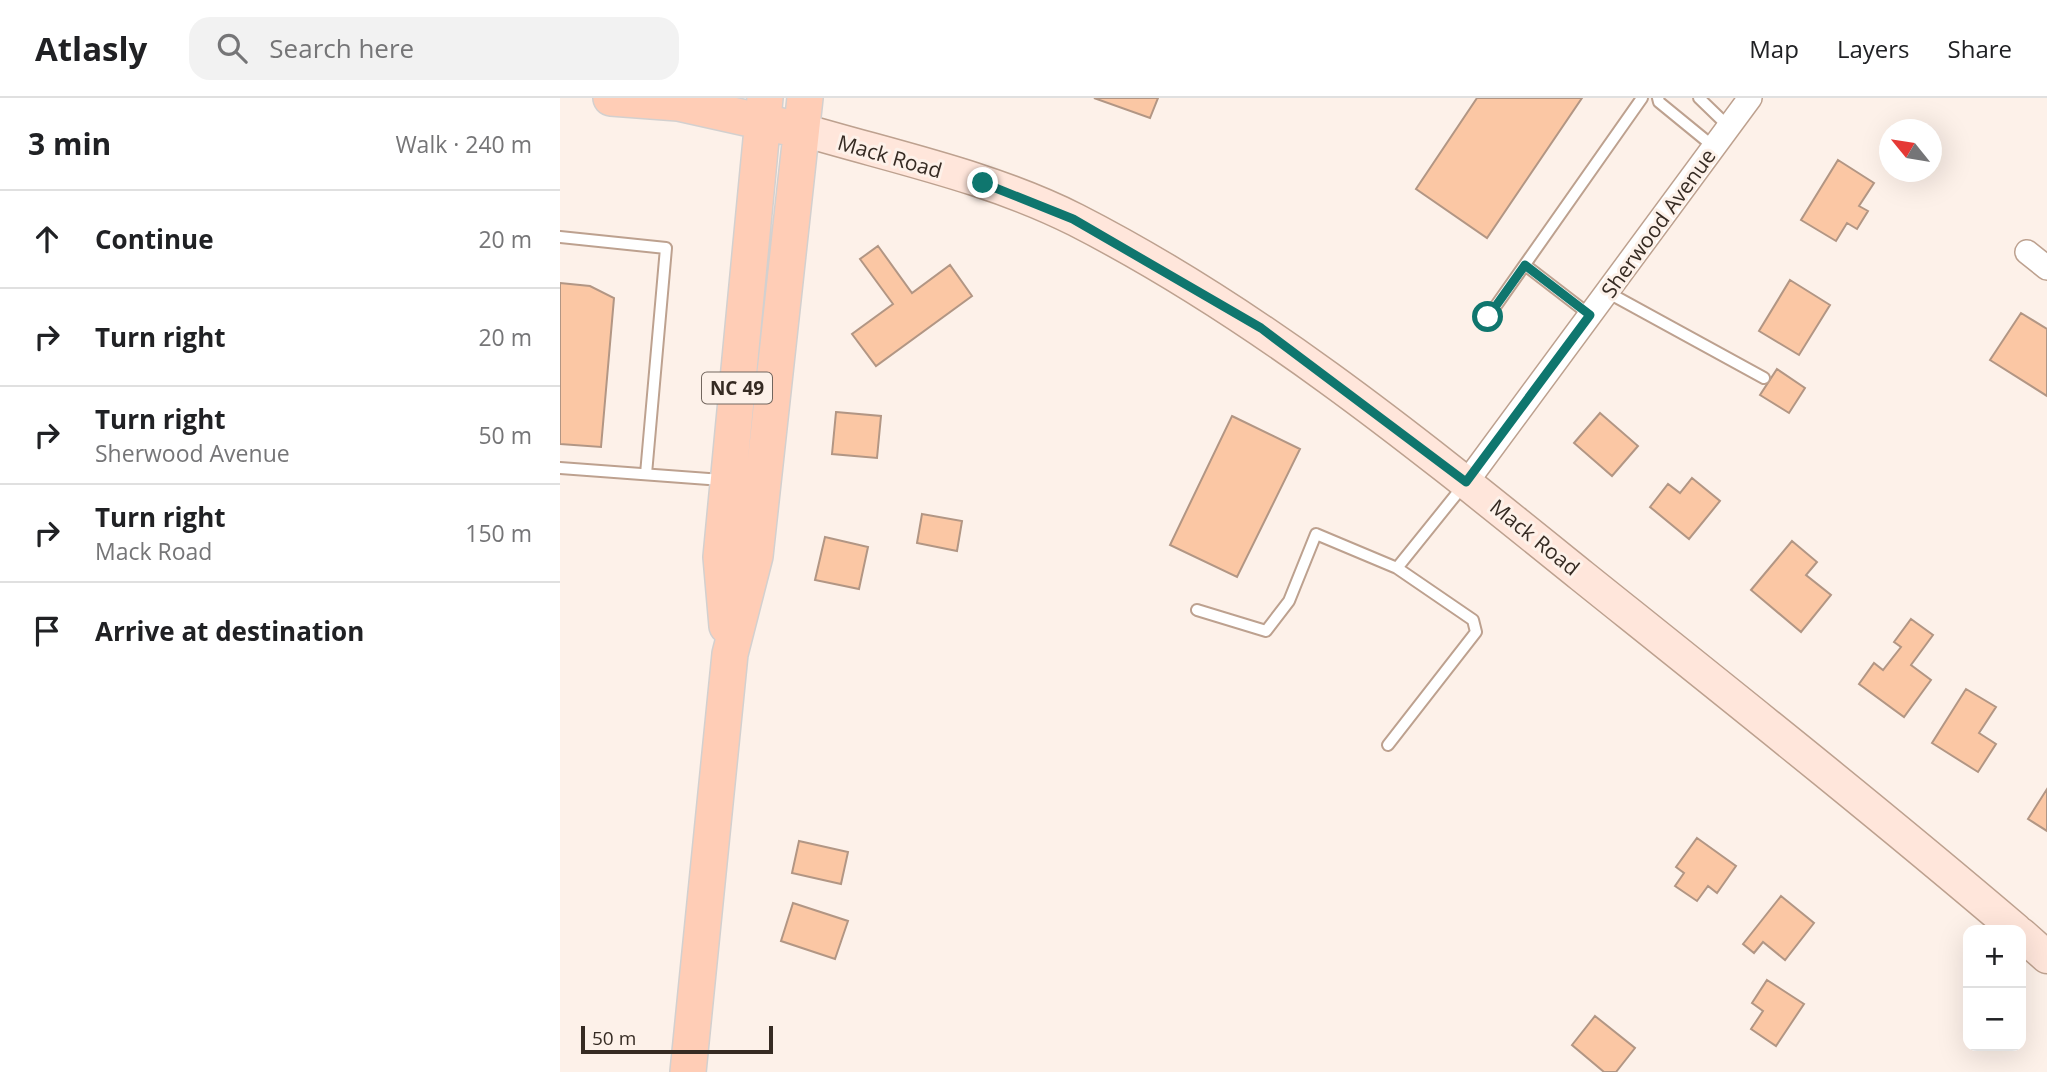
<!DOCTYPE html>
<meta charset="utf-8">
<style>
:root{--surface:#fff;--page:#f2f2f2;--text:#202124;--muted:#757577;--line:#e0e0e0}
body{margin:0;font-family:"Open Sans",sans-serif;background:var(--page);color:var(--text)}
.controls{position:absolute;right:21px;bottom:21px;display:grid;overflow:hidden;border-radius:14px;box-shadow:0 7px 28px #0002}
.controls button{width:63px;height:63px;display:grid;place-items:center;padding:0;border:0;border-bottom:2px solid var(--line);background:var(--surface);color:var(--text);font:35px sans-serif}
.compass{position:absolute;left:1319px;top:21px;width:63px;height:63px;border-radius:50%;background:var(--surface);box-shadow:0 7px 28px #0002;rotate:300deg}
.scale{position:absolute;left:21px;bottom:18px;width:192px;box-sizing:border-box;padding-left:7px;border:4px solid #362b23;border-top:0;font-size:19px;line-height:24px;white-space:nowrap;color:#362b23;-webkit-text-stroke:5px #fdf1e9;paint-order:stroke}
.stop{position:absolute;width:21px;height:21px;margin:-16px;border:5px solid #0f766e;border-radius:50%;background:#fff}
.stop.end{background:#0f766e;border-color:#fff;box-shadow:0 2px 7px #0008}
.list{margin:0;padding:0;list-style:none}
h2{display:flex;justify-content:space-between;align-items:center;height:91px;margin:0;padding:0 28px;font-size:30px}
h2 small{font-size:23px;font-weight:400;color:var(--muted)}
.list li{display:grid;grid-template-columns:46px 1fr auto;gap:21px;align-items:center;box-sizing:border-box;height:98px;padding:0 28px;border-top:2px solid var(--line)}
.list b{display:block;font-size:26px;white-space:nowrap}
.list p{margin:0;font-size:23px;white-space:nowrap;color:var(--muted)}
.list em{font-size:23px;font-style:normal;color:var(--muted)}
.icon{flex:none;width:38px;height:38px;fill:none;stroke:currentColor;stroke-width:2;stroke-linecap:round;stroke-linejoin:round}
.map{position:relative;flex:none;width:1487px;height:974px;overflow:hidden}
header{display:flex;align-items:center;gap:42px;box-sizing:border-box;height:98px;padding:0 35px;background:var(--surface);border-bottom:2px solid var(--line)}
header strong{font-size:33px}
nav{display:flex;gap:38px;margin-inline-start:auto;font-size:24px}
.search{width:490px;height:63px;background:var(--page);display:flex;align-items:center;gap:18px;box-sizing:border-box;padding:0 24px;border-radius:21px;color:var(--muted);font-size:26px}
main{display:flex}
aside{flex:1;background:var(--surface)}
.map>svg:first-child{display:block}
</style>
<header>
<strong>Atlasly</strong>
<div class="search"><svg class="icon" aria-label="search" viewBox="0 0 24 24"><circle cx="10" cy="10" r="6"/><path d="M15 15l6 6"/></svg>Search here</div>
<nav><a>Map</a><a>Layers</a><a>Share</a></nav>
</header>
<main>
<aside>
<h2>3 min<small>Walk · 240 m</small></h2>
<ul class="list">
<li><svg class="icon" aria-label="ahead" viewBox="0 0 24 24"><path d="M12 20V5M6 11l6-6 6 6"/></svg><div><b>Continue</b></div><em>20 m</em></li>
<li><svg class="icon" aria-label="right" viewBox="0 0 24 24"><path d="M7 20v-9h11M14 6l5 5-5 5"/></svg><div><b>Turn right</b></div><em>20 m</em></li>
<li><svg class="icon" aria-label="right" viewBox="0 0 24 24"><path d="M7 20v-9h11M14 6l5 5-5 5"/></svg><div><b>Turn right</b><p>Sherwood Avenue</p></div><em>50 m</em></li>
<li><svg class="icon" aria-label="right" viewBox="0 0 24 24"><path d="M7 20v-9h11M14 6l5 5-5 5"/></svg><div><b>Turn right</b><p>Mack Road</p></div><em>150 m</em></li>
<li><svg class="icon" aria-label="arrive" viewBox="0 0 24 24"><path d="M6 21V4h12l-3 4 3 4H6"/></svg><div><b>Arrive at destination</b></div></li>
</ul>
</aside>
<div class="map">
<svg width="1487" height="974" viewBox="0 0 1487 974">
<rect width="100%" height="100%" fill="#fdf1e9"/>
<!-- building -->
<path fill="#fbc7a4" stroke="#b29684" stroke-width="2" d="M534,0H598L590,20Z
M917,0H1022L927,140L856,91Z
M1278,62L1314,85L1299,108L1308,113L1297,131L1287,125L1276,143L1241,122Z
M318,148L352,195L390,167L412,198L316,268L292,236L333,206L300,161Z
M1230,182L1270,207L1239,257L1199,233Z
M0,185L30,188L54,200L41,349L0,346Z
M1461,215L1487,231V298L1430,262Z
M1217,271L1245,290L1229,315L1200,297Z
M276,314L321,318L317,360L272,356Z
M1040,315L1078,348L1052,378L1014,345Z
M672,318L740,351L677,479L610,447Z
M1132,380L1160,403L1129,441L1090,409L1108,386L1120,395Z
M362,416L402,423L397,453L357,445Z
M265,439L308,449L299,491L255,482Z
M1232,443L1257,464L1246,477L1271,497L1241,534L1191,492Z
M1351,521L1373,537L1351,567L1371,582L1344,619L1299,586L1314,565L1323,572L1341,549L1334,544Z
M1406,591L1436,609L1419,635L1436,646L1418,674L1372,645Z
M1487,691V733L1468,721Z
M1137,740L1176,768L1157,795L1148,788L1137,803L1115,788L1124,775L1116,769Z
M239,743L288,754L281,786L232,775Z
M1221,798L1254,825L1225,862L1203,844L1194,855L1183,846Z
M233,805L288,823L275,861L221,843Z
M1207,882L1244,906L1216,948L1191,931L1203,913L1192,905Z
M1035,918L1075,950L1056,974H1044L1012,947Z"/>
<g fill="none" stroke-linecap="round" stroke-linejoin="round">
<defs>
<path id="service" d="M1098,0L1099,4L1154,49
M1139,0L1169,29
M0,139L106,150L86,376
M965,167L1030,217
M1047,194L1204,280
M928,219L1082,0
M0,370L162,382
M637,512L706,533L729,503L756,436L837,470L903,388
M828,647L916,534L913,522L837,470"/>
<path id="minor" d="M1467,154L1487,170
M906,385L1190,0"/>
<path id="secondary" d="M243,32C334,59 431,79 516,122C700,216 862,349 1022,478C1168,595 1314,711 1456,832
M1461,836L1487,859"/>
<path id="primary" d="M51,0L118,5L226,29
M167,528L161,459L205,0
M128,974L170,556L195,458L245,0"/>
</defs>
<!-- service casing -->
<use href="#service" stroke="#bda18f" stroke-width="14"/>
<!-- minor casing -->
<use href="#minor" stroke="#bda18f" stroke-width="26"/>
<!-- secondary casing -->
<use href="#secondary" stroke="#bda18f" stroke-width="35"/>
<!-- primary casing -->
<use href="#primary" stroke="#d3d0cf" stroke-width="38"/>
<!-- service -->
<use href="#service" stroke="#fff" stroke-width="10"/>
<!-- minor -->
<use href="#minor" stroke="#fff" stroke-width="23"/>
<!-- secondary -->
<use href="#secondary" stroke="#ffe6db" stroke-width="32"/>
<!-- primary -->
<use href="#primary" stroke="#ffcdb6" stroke-width="35"/>
</g>
<g fill="none" stroke-linecap="round" stroke-linejoin="round">
<!-- route -->
<path stroke="#0f766e" stroke-width="9" d="M423,85L513,121L701,230L906,384L1030,217L965,167L928,219"/>
</g>
<g text-anchor="middle" dominant-baseline="central" stroke-width="6" stroke-linejoin="round" paint-order="stroke">
<!-- shield labels -->
<rect fill="#fdf1e9" stroke="#72665e" stroke-width="2" x="142" y="274.5" width="70" height="31" rx="5"/>
<g font-size="19" font-weight="bold" fill="#362b23">
<text x="177" y="290">NC 49</text>
</g>
<!-- street labels -->
<g font-size="21" fill="#362b23" stroke="#fdf1e9">
<text transform="translate(330 58) rotate(16)">Mack Road</text>
<text transform="translate(1098 125) rotate(-54)">Sherwood Avenue</text>
<text transform="translate(975 439) rotate(39)">Mack Road</text>
</g>
</g>
</svg>
<div class="controls">
<button>+</button>
<button>−</button>
</div>
<svg class="compass" viewBox="-18 -18 36 36"><path d="M0-13l5 13h-10z" fill="#e53935"/><path d="M0 13l5-13h-10z" fill="#757577"/></svg>
<div class="scale">50 m</div>
<div class="stop" style="left:928px;top:219px"></div>
<div class="stop end" style="left:423px;top:85px"></div>
</div>
</main>
